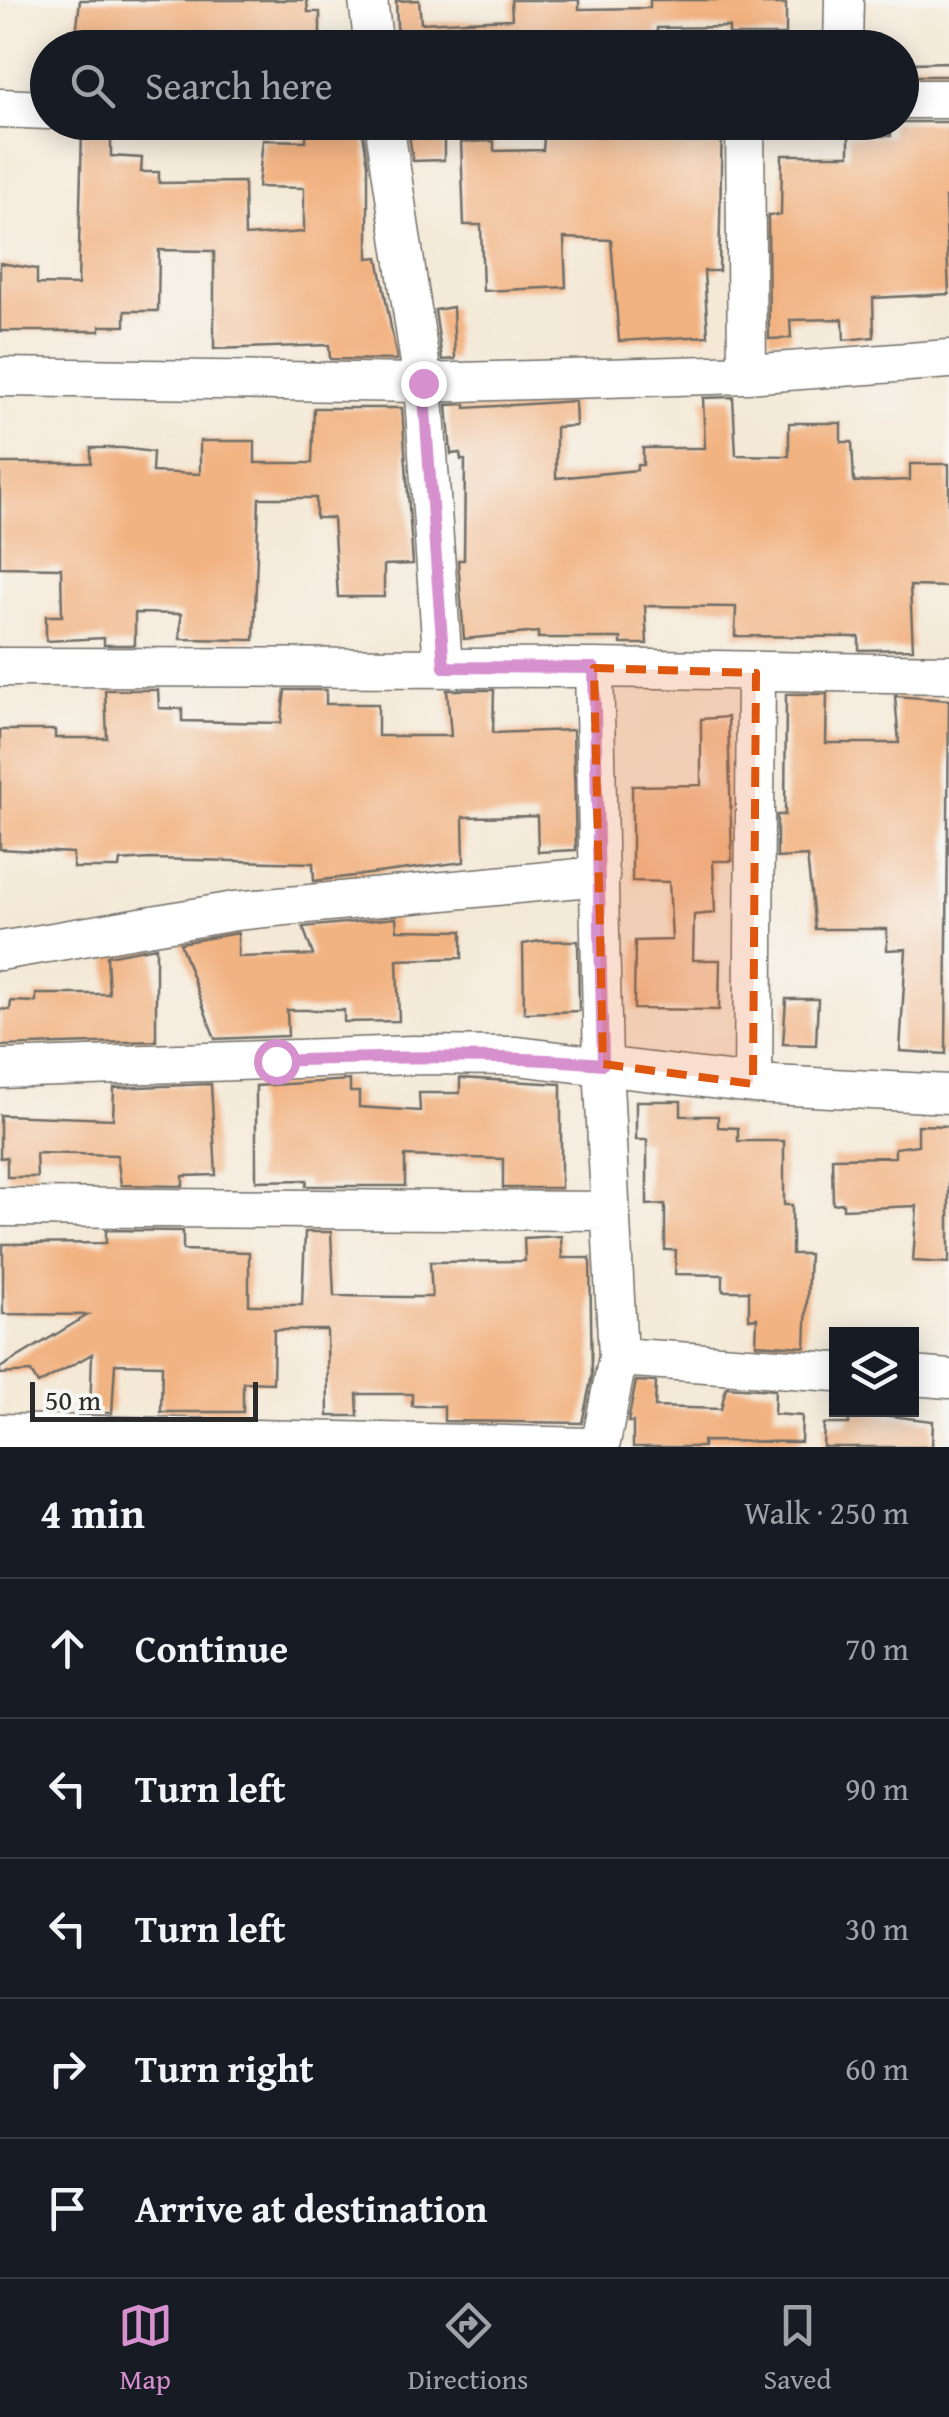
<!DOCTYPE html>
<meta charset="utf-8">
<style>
:root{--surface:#171b24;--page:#242831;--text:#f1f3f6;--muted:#9ea1a6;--line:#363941;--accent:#d690ce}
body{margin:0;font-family:"Gentium Book Plus",serif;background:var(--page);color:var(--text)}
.controls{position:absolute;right:30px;bottom:30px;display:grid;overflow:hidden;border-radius:0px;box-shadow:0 5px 25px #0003}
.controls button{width:90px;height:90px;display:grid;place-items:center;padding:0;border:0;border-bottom:2px solid var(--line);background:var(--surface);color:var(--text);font:50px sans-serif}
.scale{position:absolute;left:30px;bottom:25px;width:228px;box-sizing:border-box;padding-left:10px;border:5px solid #2b2b2b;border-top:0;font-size:28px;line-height:35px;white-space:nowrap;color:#2b2b2b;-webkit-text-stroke:8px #f6f6f2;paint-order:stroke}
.stop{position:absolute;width:30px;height:30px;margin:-22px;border:8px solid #d690ce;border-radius:50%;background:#fff}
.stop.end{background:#d690ce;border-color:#fff;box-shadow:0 2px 10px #0008}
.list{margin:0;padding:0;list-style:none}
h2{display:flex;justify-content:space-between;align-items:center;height:130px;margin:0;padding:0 40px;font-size:42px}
h2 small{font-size:32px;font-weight:400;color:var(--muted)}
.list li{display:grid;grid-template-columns:65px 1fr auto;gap:30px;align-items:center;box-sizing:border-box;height:140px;padding:0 40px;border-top:2px solid var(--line)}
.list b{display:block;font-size:38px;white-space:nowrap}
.list em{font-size:32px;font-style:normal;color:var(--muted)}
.icon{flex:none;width:55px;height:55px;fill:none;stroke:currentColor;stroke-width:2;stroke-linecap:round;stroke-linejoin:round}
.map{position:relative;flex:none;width:949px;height:1447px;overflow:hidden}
.search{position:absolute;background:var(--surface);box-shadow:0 5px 25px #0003;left:30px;right:30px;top:30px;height:110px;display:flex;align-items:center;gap:25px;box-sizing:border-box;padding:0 35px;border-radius:55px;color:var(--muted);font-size:38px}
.sheet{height:830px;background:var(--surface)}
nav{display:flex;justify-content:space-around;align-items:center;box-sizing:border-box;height:140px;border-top:2px solid var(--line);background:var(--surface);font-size:28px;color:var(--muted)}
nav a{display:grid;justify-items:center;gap:5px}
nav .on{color:var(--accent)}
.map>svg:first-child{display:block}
</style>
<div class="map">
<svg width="949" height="1447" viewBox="0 0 949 1447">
<rect width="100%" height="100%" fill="#f6f6f2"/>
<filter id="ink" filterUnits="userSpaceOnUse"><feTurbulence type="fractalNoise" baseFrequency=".01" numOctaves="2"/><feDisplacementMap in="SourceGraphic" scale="20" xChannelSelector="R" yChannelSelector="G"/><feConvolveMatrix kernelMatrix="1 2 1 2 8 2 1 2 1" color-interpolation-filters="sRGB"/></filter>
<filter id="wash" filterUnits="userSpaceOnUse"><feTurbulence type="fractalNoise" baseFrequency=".0048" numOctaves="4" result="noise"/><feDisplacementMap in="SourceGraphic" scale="40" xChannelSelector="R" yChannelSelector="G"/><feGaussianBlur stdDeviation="2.25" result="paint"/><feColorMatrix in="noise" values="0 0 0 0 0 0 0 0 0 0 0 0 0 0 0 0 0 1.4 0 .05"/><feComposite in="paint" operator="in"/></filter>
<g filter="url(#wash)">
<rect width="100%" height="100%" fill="#f4e9d7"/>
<g id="blocks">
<!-- building -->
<path fill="#f2b382" d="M80,0H307L308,12H320V48H182V37L116,32L115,38L76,35Z
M419,0L421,23L512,19L511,0H579V9L650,8V0H763V4H786V35H729V27L657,28V48H398L396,1Z
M949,62V76H913V63Z
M407,122H444V160L413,161Z
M603,122H722L719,271H704L708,336L619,341L611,240L564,238L566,287L483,291L481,225H464L461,142L494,141V151L543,150L545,125L591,127Z
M891,122H949V198H945L949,294L873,298L874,337L844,340L843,319L790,320L791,338L769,339L768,215H781L782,155H849V136H891Z
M362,127L368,165V258L378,257L397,360L330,359L329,345L214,349V252L210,251L159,250L158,311H125V326H100V331H0V263L37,269V284L78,285L82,130L111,131V156L142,158L141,172H159V183L244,182L245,236L304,232V188L258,187L263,140L306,141V129Z
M453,307L455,359L442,360L435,310Z
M733,397L736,455L789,456V423H841V442H852L854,482L910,480V464H949V587L910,586L913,649L859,650V637L735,636L736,607L645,606L647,644H621V638H538V632L464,639L458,560H464L465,460H461L460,453L451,454L447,405L466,404V408L575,401L576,426L556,427V478L637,470V465H643V448H705L703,398Z
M314,408H402L413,564L384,565V597H338L333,518H316V498H259L254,640L180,639L181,614L135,613V645H104V638L46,641V616H62L61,568L0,567V463H91V448H123L153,452L152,472L200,474V441H255V463H312Z
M105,690H158L159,708L182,709V721L281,723L285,690H326V704H378V736H451L447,690H494L493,733L573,730L576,850L538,852L537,816L463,817L464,862L314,881L313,863L150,859L120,861L119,868H73V853L0,849V730H55V738H107Z
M786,694H827L826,743H899L895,696L949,700L946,1054L900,1051L906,949L887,950V929H815L807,856L777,858V815H785Z
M728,717L732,861H713L715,913L694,915L693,960H720L719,1010L634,1009L635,941L672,940L669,882L632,881V786L701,785V719Z
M396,918L397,930L462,931V958L397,960L399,1021L344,1022V1010H287L288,1036L215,1039L180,943L238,933V957L313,955L303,927Z
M540,941H578L579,1011L524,1013L523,944Z
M156,947V1041L0,1046V1009L10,1010L11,1001L36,1002V994H109L107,956Z
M786,999H818L816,1045L783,1044Z
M460,1078L561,1084V1188H503V1159L405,1156V1186H306L307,1180L256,1181V1086L350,1080V1092H359V1107L420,1111L419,1093H460Z
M211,1084L216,1175L183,1176V1186L121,1185L117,1155L36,1153L37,1177H7V1157L0,1158V1115L113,1119L114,1088Z
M636,1101H681V1116H718V1127L738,1128V1141H784V1205H792V1254H809L805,1347L756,1344L757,1318L749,1319V1291H723V1275L675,1274L676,1250H665V1204L647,1205V1140H636Z
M918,1125L949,1126V1263L913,1261L917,1206L843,1209V1203L833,1204L832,1158L895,1157V1148L918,1145Z
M106,1230L183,1231V1250L249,1252V1305H302L305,1232H331L334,1296L405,1297H432L430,1262L525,1261L524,1238L561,1236L562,1258H590L592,1375L582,1423L444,1421V1406H412V1394H357L358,1416H328L327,1330H274L273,1383L243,1382V1412H161L162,1365L115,1364L112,1413H90L92,1354L38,1384L31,1372L0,1374V1368L88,1315L3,1314V1244L106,1243Z
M636,1381L656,1382L655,1407L721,1409L726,1387L775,1390L774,1414L802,1416L801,1442L703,1441V1447H633V1422H628Z
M849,1411L933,1421L932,1447H823L824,1424H849Z"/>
</g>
</g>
<g filter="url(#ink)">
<use href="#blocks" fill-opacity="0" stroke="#716e67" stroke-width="2.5"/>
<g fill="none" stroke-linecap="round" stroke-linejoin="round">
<defs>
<path id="minor" d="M368,0L374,48
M843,48L844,0
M902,99H949
M0,108L48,110
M384,122L423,383L443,667
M745,122L747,374
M0,377L423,383L747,374L949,359
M0,667L594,668L949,674
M594,668L603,1064L618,1357L600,1447
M0,951L235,911L600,876
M0,1069L413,1055L517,1056L753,1084L949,1094
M753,1084L756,673
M0,1207L609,1211
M618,1357L836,1372
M912,1376L949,1379
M0,1433L590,1447"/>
</defs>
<!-- minor casing -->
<use href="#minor" stroke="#716e67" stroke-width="41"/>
<!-- minor -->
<use href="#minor" stroke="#fff" stroke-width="38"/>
</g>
</g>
<g fill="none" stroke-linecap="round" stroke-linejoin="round" filter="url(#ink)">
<!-- route -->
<path stroke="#d690ce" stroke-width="12" d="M276,1061C386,1057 493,1054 603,1064L594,668L444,667L423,383"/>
</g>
<!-- marked area -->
<path fill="#df570e" fill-opacity="0.2" stroke="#df570e" stroke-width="8" stroke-dasharray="20 12" stroke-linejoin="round" d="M594,668L756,673L753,1084L603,1064Z"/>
</svg>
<div class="controls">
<button><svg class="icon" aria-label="layers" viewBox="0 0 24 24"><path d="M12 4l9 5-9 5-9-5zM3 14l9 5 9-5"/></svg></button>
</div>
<div class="scale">50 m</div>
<div class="stop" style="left:276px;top:1061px"></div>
<div class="stop end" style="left:423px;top:383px"></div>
<div class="search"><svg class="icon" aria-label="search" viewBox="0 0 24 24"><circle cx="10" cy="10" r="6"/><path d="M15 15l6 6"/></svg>Search here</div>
</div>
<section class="sheet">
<h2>4 min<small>Walk · 250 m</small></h2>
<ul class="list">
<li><svg class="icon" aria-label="ahead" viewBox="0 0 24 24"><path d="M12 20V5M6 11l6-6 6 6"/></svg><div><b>Continue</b></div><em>70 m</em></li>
<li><svg class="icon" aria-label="left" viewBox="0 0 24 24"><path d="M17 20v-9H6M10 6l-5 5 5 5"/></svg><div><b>Turn left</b></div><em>90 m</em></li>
<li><svg class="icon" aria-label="left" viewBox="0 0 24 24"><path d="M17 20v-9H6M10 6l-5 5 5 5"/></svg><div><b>Turn left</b></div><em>30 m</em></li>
<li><svg class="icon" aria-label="right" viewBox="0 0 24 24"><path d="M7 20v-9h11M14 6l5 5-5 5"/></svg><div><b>Turn right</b></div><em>60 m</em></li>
<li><svg class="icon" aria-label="arrive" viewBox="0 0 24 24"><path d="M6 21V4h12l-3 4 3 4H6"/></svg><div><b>Arrive at destination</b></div></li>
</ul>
</section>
<nav>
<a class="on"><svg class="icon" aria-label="map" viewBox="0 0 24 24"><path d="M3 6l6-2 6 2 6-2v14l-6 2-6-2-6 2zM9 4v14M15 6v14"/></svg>Map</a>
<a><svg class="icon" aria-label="directions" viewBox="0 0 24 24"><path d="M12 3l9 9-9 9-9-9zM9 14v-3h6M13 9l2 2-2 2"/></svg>Directions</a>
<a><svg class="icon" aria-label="saved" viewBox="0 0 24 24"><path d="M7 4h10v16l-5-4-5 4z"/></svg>Saved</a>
</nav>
